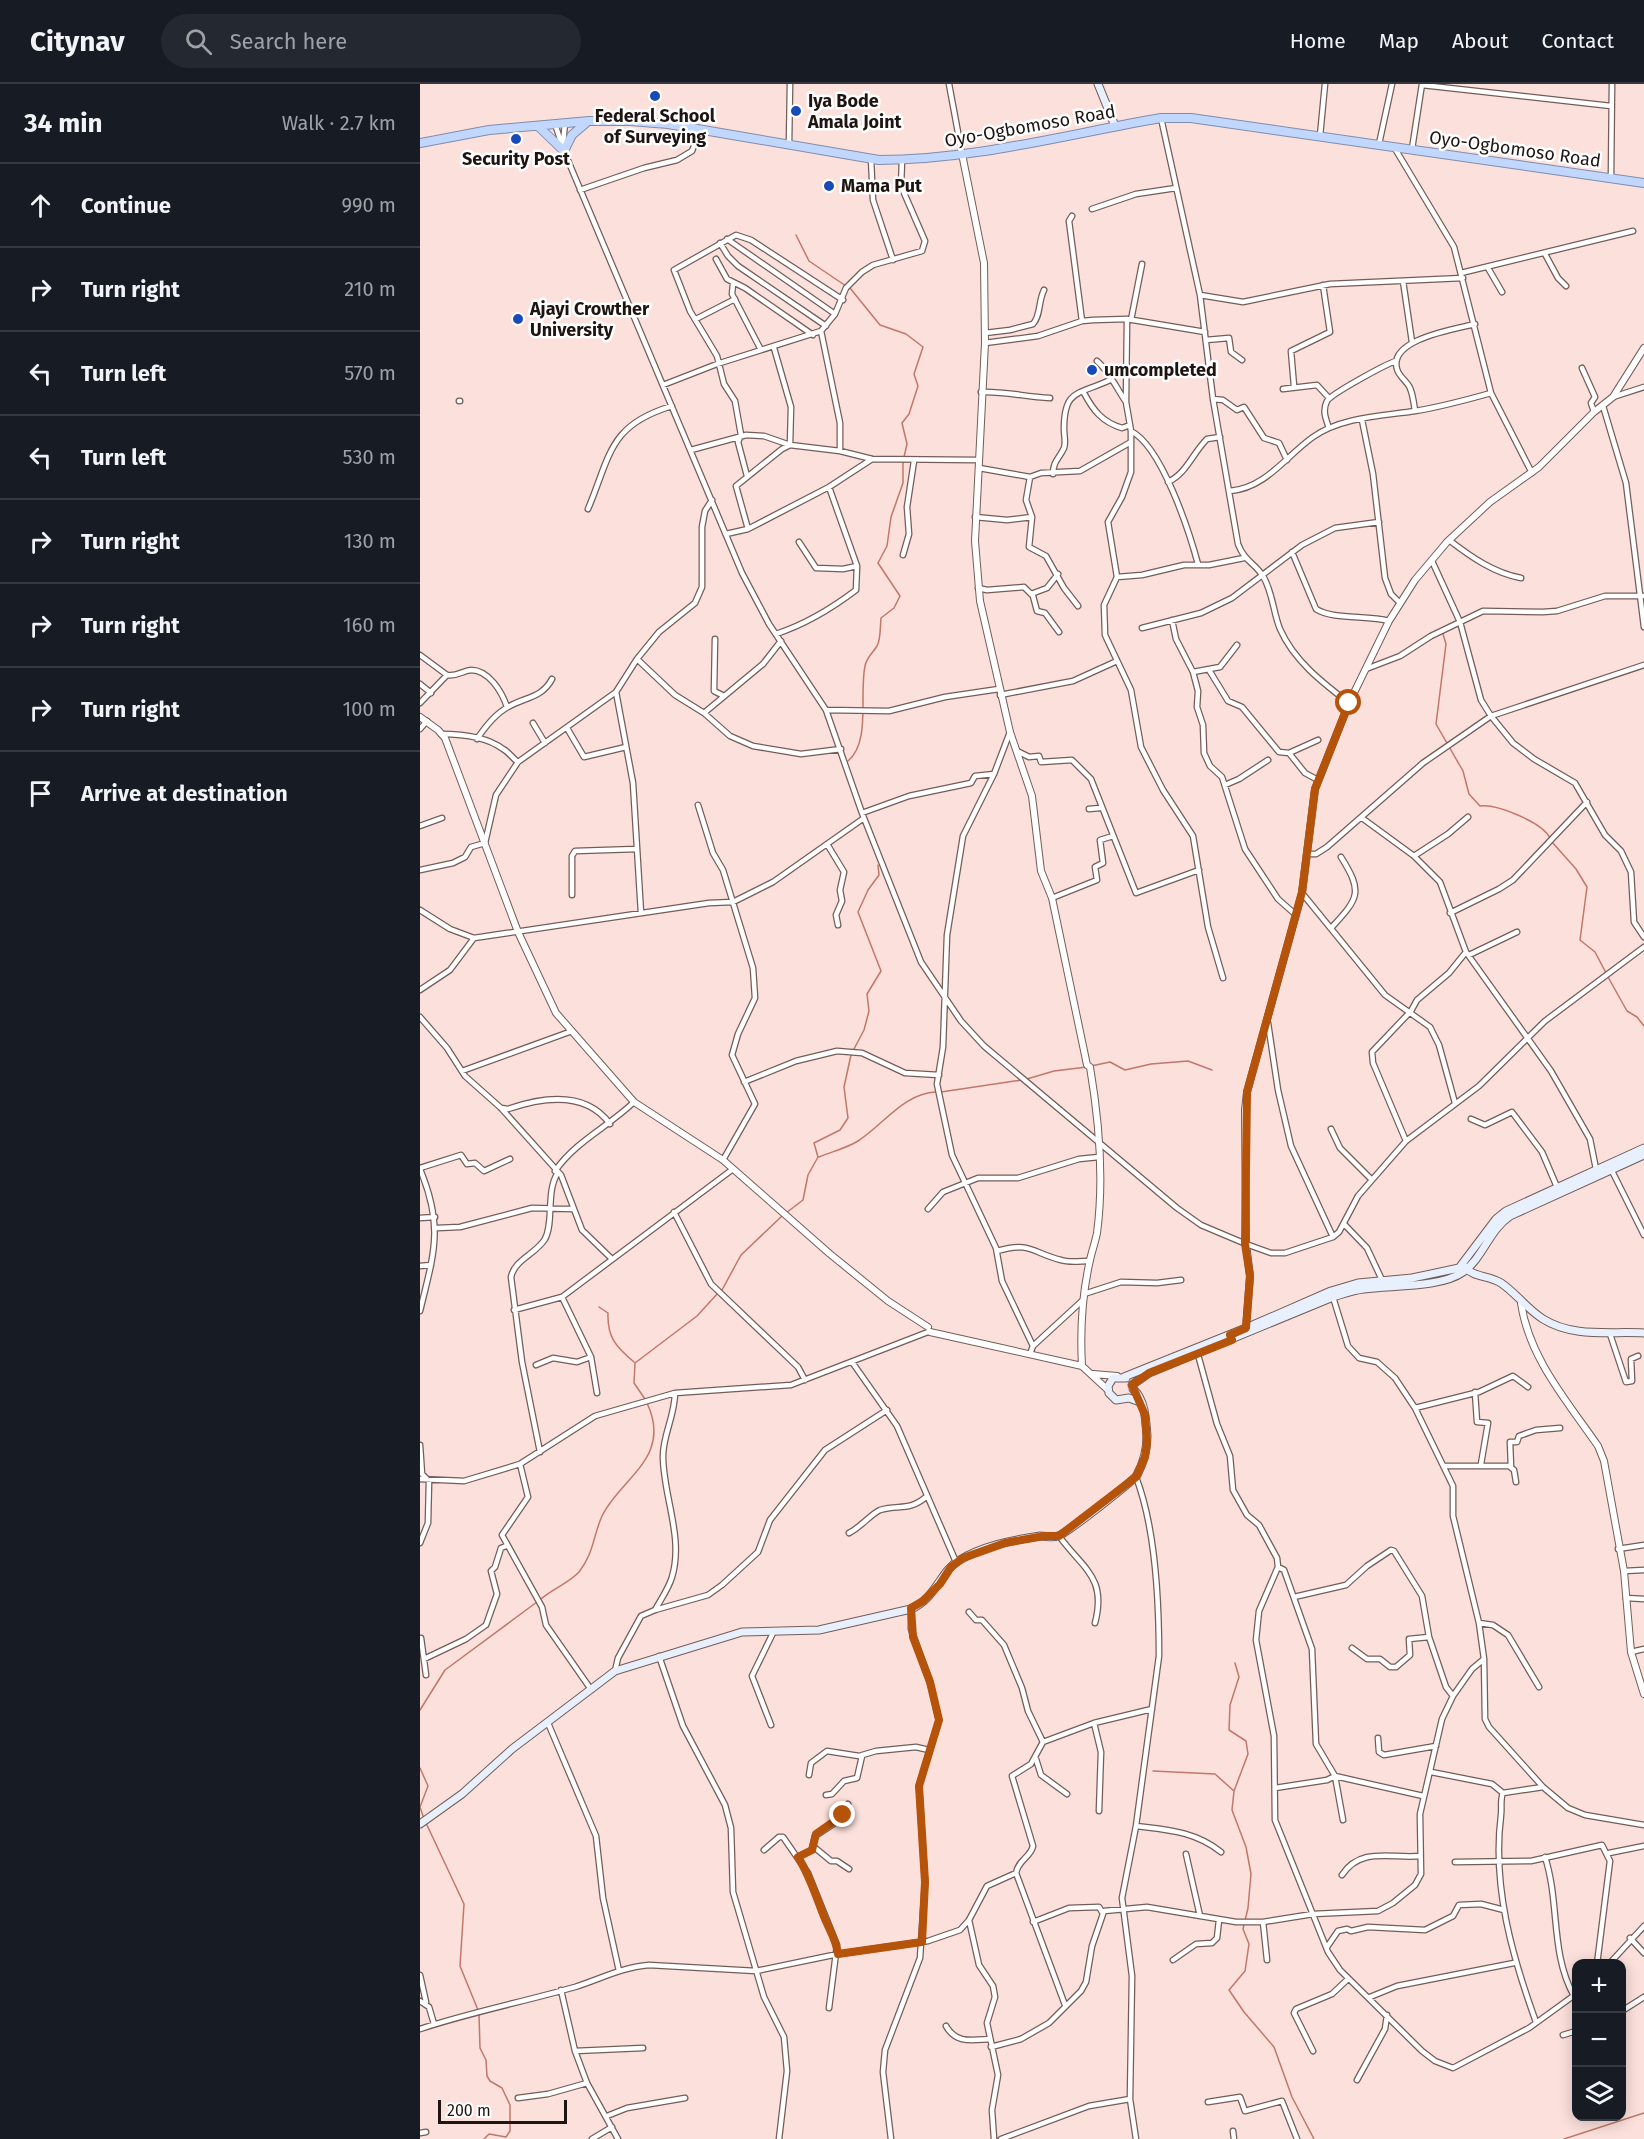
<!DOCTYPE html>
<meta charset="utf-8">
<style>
:root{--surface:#171b24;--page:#242831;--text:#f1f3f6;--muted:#9ea1a6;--line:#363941}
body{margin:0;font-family:"Fira Sans",sans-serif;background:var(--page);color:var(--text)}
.controls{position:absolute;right:18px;bottom:18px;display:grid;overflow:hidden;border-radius:12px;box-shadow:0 3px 15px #0003}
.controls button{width:54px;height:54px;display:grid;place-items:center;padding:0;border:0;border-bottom:2px solid var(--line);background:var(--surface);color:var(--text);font:30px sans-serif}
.scale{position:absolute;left:18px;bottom:15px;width:129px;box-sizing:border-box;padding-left:6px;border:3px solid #1e1513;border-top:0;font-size:16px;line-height:21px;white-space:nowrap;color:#1e1513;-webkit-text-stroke:4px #fff;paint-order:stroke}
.stop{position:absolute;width:18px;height:18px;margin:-14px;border:4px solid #b45309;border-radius:50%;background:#fff}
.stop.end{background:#b45309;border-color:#fff;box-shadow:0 2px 6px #0008}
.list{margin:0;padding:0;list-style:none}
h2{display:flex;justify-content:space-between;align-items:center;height:78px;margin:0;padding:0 24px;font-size:26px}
h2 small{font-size:20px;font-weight:400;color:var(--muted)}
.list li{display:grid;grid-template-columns:39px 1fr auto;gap:18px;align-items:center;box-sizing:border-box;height:84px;padding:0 24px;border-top:2px solid var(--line)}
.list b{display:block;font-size:22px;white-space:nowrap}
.list em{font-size:20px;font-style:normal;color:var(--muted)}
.icon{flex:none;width:33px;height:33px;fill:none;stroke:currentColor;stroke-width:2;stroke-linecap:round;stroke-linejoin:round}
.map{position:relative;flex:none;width:1224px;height:2055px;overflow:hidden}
header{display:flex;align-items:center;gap:36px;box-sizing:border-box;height:84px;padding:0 30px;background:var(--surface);border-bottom:2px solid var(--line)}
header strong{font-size:28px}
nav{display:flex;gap:33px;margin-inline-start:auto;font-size:21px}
.search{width:420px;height:54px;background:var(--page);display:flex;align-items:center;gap:15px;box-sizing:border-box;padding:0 21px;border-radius:33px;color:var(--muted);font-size:22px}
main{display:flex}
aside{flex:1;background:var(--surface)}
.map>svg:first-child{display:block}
</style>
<header>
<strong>Citynav</strong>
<div class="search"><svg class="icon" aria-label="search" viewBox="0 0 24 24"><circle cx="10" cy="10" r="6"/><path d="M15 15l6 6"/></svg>Search here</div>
<nav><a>Home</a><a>Map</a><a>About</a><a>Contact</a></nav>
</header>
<main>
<aside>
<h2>34 min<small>Walk · 2.7 km</small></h2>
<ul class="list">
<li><svg class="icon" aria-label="ahead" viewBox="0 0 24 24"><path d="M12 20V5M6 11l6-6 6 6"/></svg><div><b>Continue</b></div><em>990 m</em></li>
<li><svg class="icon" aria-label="right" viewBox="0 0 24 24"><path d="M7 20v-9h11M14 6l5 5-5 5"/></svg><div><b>Turn right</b></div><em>210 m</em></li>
<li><svg class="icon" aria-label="left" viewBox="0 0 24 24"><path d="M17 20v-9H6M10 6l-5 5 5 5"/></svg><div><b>Turn left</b></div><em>570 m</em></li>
<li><svg class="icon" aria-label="left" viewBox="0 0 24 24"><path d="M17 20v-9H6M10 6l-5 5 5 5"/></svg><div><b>Turn left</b></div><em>530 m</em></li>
<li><svg class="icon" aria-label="right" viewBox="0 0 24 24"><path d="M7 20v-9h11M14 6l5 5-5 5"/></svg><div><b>Turn right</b></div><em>130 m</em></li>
<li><svg class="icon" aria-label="right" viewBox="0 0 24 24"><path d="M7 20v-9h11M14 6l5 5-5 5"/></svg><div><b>Turn right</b></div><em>160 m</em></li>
<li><svg class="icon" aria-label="right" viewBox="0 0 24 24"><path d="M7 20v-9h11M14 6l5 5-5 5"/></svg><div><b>Turn right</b></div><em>100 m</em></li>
<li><svg class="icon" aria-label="arrive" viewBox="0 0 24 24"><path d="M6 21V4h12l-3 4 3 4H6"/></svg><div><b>Arrive at destination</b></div></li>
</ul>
</aside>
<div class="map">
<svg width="1224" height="2055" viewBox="0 0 1224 2055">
<rect width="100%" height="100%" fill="#fbe0db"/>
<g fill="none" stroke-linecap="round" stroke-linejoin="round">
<!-- stream -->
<path stroke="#c2776b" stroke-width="1.5" d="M376,151L389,177L426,202
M430,204L460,241L486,250L503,263L494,290L498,302L489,330L482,339L487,360L484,373
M1023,550L1026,560L1016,640L1043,687L1049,710L1060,722C1077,720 1122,738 1130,754
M428,677C451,658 439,610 445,582C447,573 452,570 457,562C461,555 460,543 461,534L474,524L480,512L458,479L467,462L471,433L483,399V378
M1132,758L1156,785L1167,803L1160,856L1175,868L1186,889
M1188,893L1207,927L1217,933L1224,942
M433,967L444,946L449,927L447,910L461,887L438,828L448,806L459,791L458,781
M671,982L690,978L705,986L731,980L768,977L792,986
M607,995L634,987L667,983
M521,1008L602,996
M399,1073C411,1068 427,1064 438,1057C463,1041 484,1009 516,1008
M366,1129L383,1116L388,1091L398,1073L394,1059L420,1046L428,1034L424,1003L431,971
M302,1206L321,1171L362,1132
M179,1223L188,1229C187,1253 196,1263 214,1278
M225,1315L214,1299L215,1279L277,1232L298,1209
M121,1515C132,1505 149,1499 159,1488C174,1469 173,1452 182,1432C200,1394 253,1374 227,1319
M815,1579L819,1593L810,1621L809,1646L826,1657L828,1670L814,1707L812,1726L826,1763L831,1790L828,1824L823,1845L829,1860L825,1887L809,1906L824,1928L854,1963L872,2013L894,2055
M0,1626L25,1586L117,1518
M0,1684L8,1702L0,1723L4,1735
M733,1687L795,1690L814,1707
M6,1739L44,1820L40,1882L58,1926
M59,1930L60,1964L66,1976L67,1992L70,1997L82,2004L90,2021V2047L86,2053L69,2050L64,2055
M1144,2055L1224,2029"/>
<defs>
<path id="minor" d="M529,0L542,70
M1002,1L1191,22
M741,34L780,211L793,315L818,460C825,478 834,478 843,492C853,509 853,528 860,545C874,577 903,599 929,619
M135,40L144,67L322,489L349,540L406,626L442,729L501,878L541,937L564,962L757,1124L781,1141L826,1160L851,1169H865L913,1153L919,1148L938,1112L986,1057L1059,1002L1125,937L1224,863
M900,52L905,0
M143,60L145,39
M959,60L972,0
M369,61L370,0
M974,63L1034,163L1071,309L1112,389
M992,65L1002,0
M451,75L453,116L473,176
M1191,94L1192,0
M160,106L224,84L257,76L272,67L280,46
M672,125L716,110L756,104
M652,132L649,137L662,237
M307,155L415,230
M300,159L308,172L318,182L406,242
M1125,170L1138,194L1146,202
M296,175L307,195L325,204L393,251
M1068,184L1082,208
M1041,189L1213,147
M983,197L992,258
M313,200L312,210L341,266
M780,211L823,218L910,200L1043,194
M276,235L315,215
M707,235L706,318L711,347V388L702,413L688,438L697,493L684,521L685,551L711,606L721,663L743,706L773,752L788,843L803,894
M711,236L722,180
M401,247L420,339V367
M565,249L590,246L613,240C621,231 618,218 624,206
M786,256L809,254L811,268L822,276
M565,259L618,252L662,237L673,236L707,235L785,248
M677,277C689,287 697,305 706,318
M1162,284L1175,313L1171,319L1174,328
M243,301L297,280L401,247L415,230L426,204L442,188L453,181L502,167L505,157L481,102L482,76
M874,302L871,267L910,248L903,201
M863,305L897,301L909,314
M561,308C585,307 605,313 630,314
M664,309C673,326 682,338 702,344L710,341
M1193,313L1224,303
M793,315L803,316L817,326L824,323L844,354L859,359L867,376
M39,317H40
M1183,322L1206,399L1224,543
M995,327C994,320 993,311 990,304C987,297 979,293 977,285C968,255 1036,245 1055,240
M942,336L953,390L965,494L971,510L980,519
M909,344C906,335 902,327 907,317C911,310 966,280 976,277
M711,347C742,363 769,447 778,480
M271,366L326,351L344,352L370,361L420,367L452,375L557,376
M559,384L610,393L621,389L660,387L711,358
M633,390C633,377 639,375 644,364C646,359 644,351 644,345C644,305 658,311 690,296
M327,392L318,358L321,351L315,317L304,300L297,272L270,227L254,186L316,151L331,156L423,216
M610,393L606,416L612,433L609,463L626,472L644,504L658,522
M748,398C767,389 772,370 787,355L800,353
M810,407C846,404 866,372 893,353C921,333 962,332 995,327C1021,323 1046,316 1071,309
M168,425C191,370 189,341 252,322
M555,433L587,436L612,433
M328,445L316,402L362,365L370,361L371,323L354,264
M306,450L328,445L409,403L452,375
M1029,456C1051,473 1074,489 1101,494
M379,458L396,484L423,485L437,482
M872,468L896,525C913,536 947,531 969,537
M483,471L489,450L487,423L494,377
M1012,477L1040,538L1061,616L1071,632L1093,659L1114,675L1155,699L1185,751L1201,767L1211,788L1214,838L1224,853
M697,493L722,491L764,481H789L824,474
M558,504L567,506L604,503L613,512L617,527L625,529L639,548
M611,510L627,504L638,490
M752,536L756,555L773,588L778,607L777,623L783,641L784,669L790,682L802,693L825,765L858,815L876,831
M722,544L781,529L812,514L882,461L915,444L959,438
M356,550C386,540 411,525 436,506L437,482L409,403
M295,555L294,607L304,612
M0,571L27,591C36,593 42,587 51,586C69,586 82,608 87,623
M217,575L255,611L284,629L310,652L333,662L381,670L421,665
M946,585L980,572L1011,552L1063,527L1123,528L1137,527L1185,512H1224
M789,586L808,617L822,623L859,668L869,669L885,689L898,696
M773,588L800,583L817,561
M0,600L11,609
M196,608L213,699L221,829
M580,611L653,597L697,577
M0,619L27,591
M406,626L469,627L525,613L579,605
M284,629L343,580L361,557
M113,639L125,659
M147,644L164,673L206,663
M0,645L7,637
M590,648L574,690L543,752L527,851L523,963L517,1000L532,1071L576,1164L582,1197L613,1262
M21,650C41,650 67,653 83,665C89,668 92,674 98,678
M57,655C65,643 75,630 88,623C105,613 122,614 132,595
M597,667L609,673L619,672L621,678L652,676L671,695L716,809L779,786
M869,669L898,656
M805,701L819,695L848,676
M278,721L293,769L303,786L333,884L335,914L318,950L312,971L335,1020L303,1076
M669,725L680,724
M442,729L489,712L551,699L555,692L574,690
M942,734L994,772L1020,798L1046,868L1131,987L1170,1055L1176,1085
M0,742L22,734
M407,760L424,788L420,806L422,817L416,831L418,841
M888,770H896L907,763L1003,679L1071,632L1224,581
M994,772L1028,750L1048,733
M0,786L33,779L45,773L51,763L65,759L76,711L98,678L196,608L217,575L239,548L275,519L282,503V443L285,427L292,416
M882,809L965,911L1010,943L1019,961L1035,1019
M152,811V772L155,767L217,765
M632,814L677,796L675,783L683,779L680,756L693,752
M0,826L30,845L54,854L289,819L313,818L353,798L444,734
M1030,829L1079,805L1093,796L1167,718
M912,843C939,814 943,808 921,773
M1049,871L1097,848
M0,906L30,886L54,854
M0,933L27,964L45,992L81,1024L141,1091L162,1146L192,1175
M848,939L858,1006L871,1062L913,1153
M42,987L152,947
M324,998L376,977L417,967L442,969L485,989L519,991
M81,1024L88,1025C123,1013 166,1007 190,1040
M1051,1035L1065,1041L1092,1028L1122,1068L1137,1103
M911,1045L920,1064L951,1095
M986,1057L953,979L952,968L991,927L997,916L1029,889L1046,868
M0,1084L41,1071L47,1080L55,1079L64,1087L90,1075
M0,1085C24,1143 14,1169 0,1227
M1191,1085L1224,1151
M135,1087C156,1057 188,1043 214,1018
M508,1125L523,1108L558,1094H598L659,1075L679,1073
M254,1128L291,1200L378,1283L385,1296
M0,1134L15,1133
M925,1141L947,1164L962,1196
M17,1144L40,1143L112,1124L153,1125
M577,1167C611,1157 612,1169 641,1176C649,1179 661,1177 670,1177
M0,1182L11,1181
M664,1210L701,1198L737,1199L761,1196
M142,1213L171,1273L177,1309
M913,1213L928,1262L939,1274L957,1278L975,1294L995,1324L1033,1402V1432L1059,1539L1064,1575L1065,1635L1069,1643L1123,1703L1148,1724L1165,1731L1224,1741
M94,1226L142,1213L313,1085
M1190,1250L1206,1298L1212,1297L1211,1275L1218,1272
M777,1267L797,1340L810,1372L813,1406L827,1431L839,1441L857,1474L858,1483L839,1527L836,1556L854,1652L855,1736L908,1868L920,1886L1002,1967L1015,1977L1033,1984L1109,1944L1156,1910
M610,1270L613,1262L663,1216
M432,1278L477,1342L536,1478
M116,1281L133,1274L157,1278L171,1273
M1055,1308L1057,1338L1068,1339L1061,1380
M995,1324L1059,1308L1093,1292L1108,1303
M0,1361L2,1390L9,1397L8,1439L0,1459
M120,1368L102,1278L91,1193C95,1175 116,1170 125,1155C134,1138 126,1109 137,1090
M100,1380L108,1413L82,1451L122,1523L126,1541L170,1604
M1024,1382H1089L1094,1386L1096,1398
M1091,1383L1090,1358H1097L1099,1352L1116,1346L1140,1344
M0,1395L44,1397L100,1380L175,1332L255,1309L371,1301L508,1248
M429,1449C441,1443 451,1430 460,1426C479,1420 488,1428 506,1413
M639,1452C663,1485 687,1493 675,1539
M1198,1465L1224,1461
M858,1483L864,1486L892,1565L896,1660L915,1692L923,1736
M1204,1487L1224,1486
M874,1513L926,1501L947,1482L971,1466L974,1467L1002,1512L1009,1553L1026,1603L1033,1612
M1206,1514L1224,1515
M235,1526C241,1515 249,1504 252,1493C264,1453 243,1412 243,1372C243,1351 255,1331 255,1309
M549,1528L556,1536H562L584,1561L602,1604L608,1627L623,1658L611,1680L592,1692L613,1762C611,1773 598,1776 596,1789L645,1921
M1059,1539L1073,1541L1088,1551L1119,1603
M1,1554L6,1591
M932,1564L947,1575H960L970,1583H976L990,1571L989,1555L1009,1553
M1211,1568L1224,1565
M239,1572L263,1642L305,1721L311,1744L313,1808L344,1913L364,1953L367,1987L359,2055
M4,1575L46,1555L66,1541L77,1510L71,1487L75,1483L81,1464L86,1462
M195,1587L198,1574L221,1532L235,1526L288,1511L302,1501L338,1468L350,1436L405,1366L467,1326
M128,1639L176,1752L183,1814L199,1887
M674,1639L681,1668L679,1727
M351,1641L332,1592L354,1547
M958,1654L959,1668L964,1671L1016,1662
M623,1658L674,1639L732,1625
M616,1675L621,1691L647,1710
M1011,1688L1072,1700L1083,1709
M389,1691L391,1679L407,1667L439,1672L456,1667L496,1663L509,1666
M855,1704L907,1696L915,1692L1003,1712
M406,1711L412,1710L424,1697L437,1694L442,1672
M716,1742C747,1746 775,1747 801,1768
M394,1763L411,1777H417L429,1785
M344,1766L359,1753H363L388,1789L417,1861L409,1924
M1189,1769L1224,1762
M766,1770L780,1832
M378,1773L392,1766L395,1752L421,1735L428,1720
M1125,1773C1140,1819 1130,1869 1154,1912
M1035,1778L1111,1777L1182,1761L1190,1777L1177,1880
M922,1791C941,1762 972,1775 1000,1772
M549,1836L559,1881L573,1902L575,1913L567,1939L578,1991L572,2026L574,2055
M613,1838L649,1824L679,1823L682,1828
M843,1838L847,1876
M1210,1854L1224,1869
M907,1863L918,1847L927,1845L931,1847L948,1843L1005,1846L1033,1832L1039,1821L1061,1820L1084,1826
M753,1876L776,1860L792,1859L797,1854L799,1836
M1189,1880L1224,1842
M0,1891L6,1918
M141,1906L155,1967L167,1999L198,2055
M950,1913L977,1902L1094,1879
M0,1917L9,1923L14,1940
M1202,1927L1224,1913
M1116,1938C1092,1872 1072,1802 1081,1731C1082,1723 1080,1715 1083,1709L1123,1703
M526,1942C536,1960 552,1956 570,1955
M0,1945C51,1928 103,1918 155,1903C180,1895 203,1883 229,1881L336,1887L418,1870L508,1857L540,1846L549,1836L567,1802L596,1789
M1143,1951L1156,1947
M571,1963L601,1955L629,1939L661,1907L666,1898L672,1862L684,1827L727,1823L816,1838H843L893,1830L958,1827L973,1819L995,1801L1001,1790L1000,1730L1022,1635L1033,1612L1052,1585L1064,1575
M155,1967L223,1964
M893,1967L874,1929L876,1925L912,1910L928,1895
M937,1996L965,1945L967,1931
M98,2014L128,2010L167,1999
M788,2018L820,2013L825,2027L862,2017L877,2055
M187,2032L207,2024L265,2014
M813,2047L814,2055
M0,2049L6,2048
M172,2055L192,2043
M471,2055L463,1988L465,1966L500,1874L505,1798L499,1702L519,1636L510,1598L491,1545V1525
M581,2055L669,2022L710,2015
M716,2055L710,2015L712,1892L702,1814L716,1742L739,1572C739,1517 736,1445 716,1393"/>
<path id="tertiary" d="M542,70L564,179L565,259L555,457L560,517L590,648L612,712L621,787L632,814L667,981L670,983C679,1036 684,1096 677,1149C675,1159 672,1167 670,1176C662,1211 660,1246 662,1282
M0,633L18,646L25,654L98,848L136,929L214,1018L303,1076L410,1170L468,1217L508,1243
M1101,1219C1109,1274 1147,1317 1178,1362L1184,1377L1204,1487L1211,1568L1224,1610
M826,1244L830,1192L826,1160L825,1026L827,1008L882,809L895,705L929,619L969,537L995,496L1027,458L1070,418L1119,383L1174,328L1193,313L1224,264
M510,1248L662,1282L688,1306
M673,1290L697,1292"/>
<path id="secondary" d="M678,0L695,42
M1044,1182C1053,1194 1069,1191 1081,1199C1096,1209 1107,1225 1123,1235C1153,1254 1191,1247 1224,1249
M704,1293L826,1244L911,1207L938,1199L992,1194L1039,1184L1076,1135L1086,1127L1224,1064
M706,1294H693L688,1302L689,1309L696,1316L709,1314L720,1318
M712,1301L729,1289L913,1213C923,1210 933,1206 944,1205C970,1201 1021,1204 1043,1188C1063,1174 1069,1146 1090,1132L1224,1071
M0,1740L42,1710L92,1665L195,1587L322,1548L399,1546L491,1525C517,1513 520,1488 538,1477C562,1462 593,1456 620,1452C626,1452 632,1454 638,1452C647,1449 713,1397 717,1391C724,1378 727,1366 727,1352C726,1337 725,1315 713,1305"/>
<path id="trunk" d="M118,42L144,67L152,51L166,39
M0,59L69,46L169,37H210L248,40L459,76C554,76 648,50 741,34H771L1224,99"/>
</defs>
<!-- minor casing -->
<use href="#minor" stroke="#735d59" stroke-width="7"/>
<!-- tertiary casing -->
<use href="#tertiary" stroke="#735d59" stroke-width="8"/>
<!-- secondary casing -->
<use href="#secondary" stroke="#735d59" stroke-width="9"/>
<!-- trunk casing -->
<use href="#trunk" stroke="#7e8dab" stroke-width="10"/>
<!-- minor -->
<use href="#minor" stroke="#fff" stroke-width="4.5"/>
<!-- tertiary -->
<use href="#tertiary" stroke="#fff" stroke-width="6"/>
<!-- secondary -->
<use href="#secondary" stroke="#e8f0fe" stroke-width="7"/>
<!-- trunk -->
<use href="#trunk" stroke="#c2d7fe" stroke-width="8"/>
</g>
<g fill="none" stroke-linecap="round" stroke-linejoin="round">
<!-- route -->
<path stroke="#b45309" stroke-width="8" d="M423,1731L396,1750L392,1766L378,1773C390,1792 395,1810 403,1830C408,1844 416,1854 418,1870L502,1858L505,1798L499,1702L519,1636L510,1598L493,1553L491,1524L503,1517L520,1500L531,1483L543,1474L585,1459L624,1452H639L716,1393L725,1373L727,1358L725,1331L712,1301L729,1289L812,1256L810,1251L826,1244L830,1192L825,1160L827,1008L882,808L895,705L929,619"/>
</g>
<!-- markers -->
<g fill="#184bb7" stroke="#fff" stroke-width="2">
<circle cx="235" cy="12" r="6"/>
<circle cx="376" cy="27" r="6"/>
<circle cx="96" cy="55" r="6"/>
<circle cx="409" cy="102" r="6"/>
<circle cx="98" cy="235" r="6"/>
<circle cx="672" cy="286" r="6"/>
</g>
<g text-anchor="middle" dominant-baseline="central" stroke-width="5" stroke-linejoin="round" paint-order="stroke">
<!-- poi labels -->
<g font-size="18" font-weight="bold" fill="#1e1513" stroke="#fff" text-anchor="start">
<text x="388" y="17">Iya Bode<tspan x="388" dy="21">Amala Joint</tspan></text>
<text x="235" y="32" text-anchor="middle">Federal School<tspan x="235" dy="21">of Surveying</tspan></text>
<text x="96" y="75" text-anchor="middle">Security Post</text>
<text x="421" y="102">Mama Put</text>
<text x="110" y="225">Ajayi Crowther<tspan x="110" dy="21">University</tspan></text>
<text x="684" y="286">umcompleted</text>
</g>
<!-- street labels -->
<g font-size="18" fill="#1e1513" stroke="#fff">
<text transform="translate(610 42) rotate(-10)">Oyo-Ogbomoso Road</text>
<text transform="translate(1095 65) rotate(8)">Oyo-Ogbomoso Road</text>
</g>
</g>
</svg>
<div class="controls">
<button>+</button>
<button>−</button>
<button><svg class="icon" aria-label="layers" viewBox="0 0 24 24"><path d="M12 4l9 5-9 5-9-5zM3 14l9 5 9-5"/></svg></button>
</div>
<div class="scale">200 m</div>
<div class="stop" style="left:929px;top:619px"></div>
<div class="stop end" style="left:423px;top:1731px"></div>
</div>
</main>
